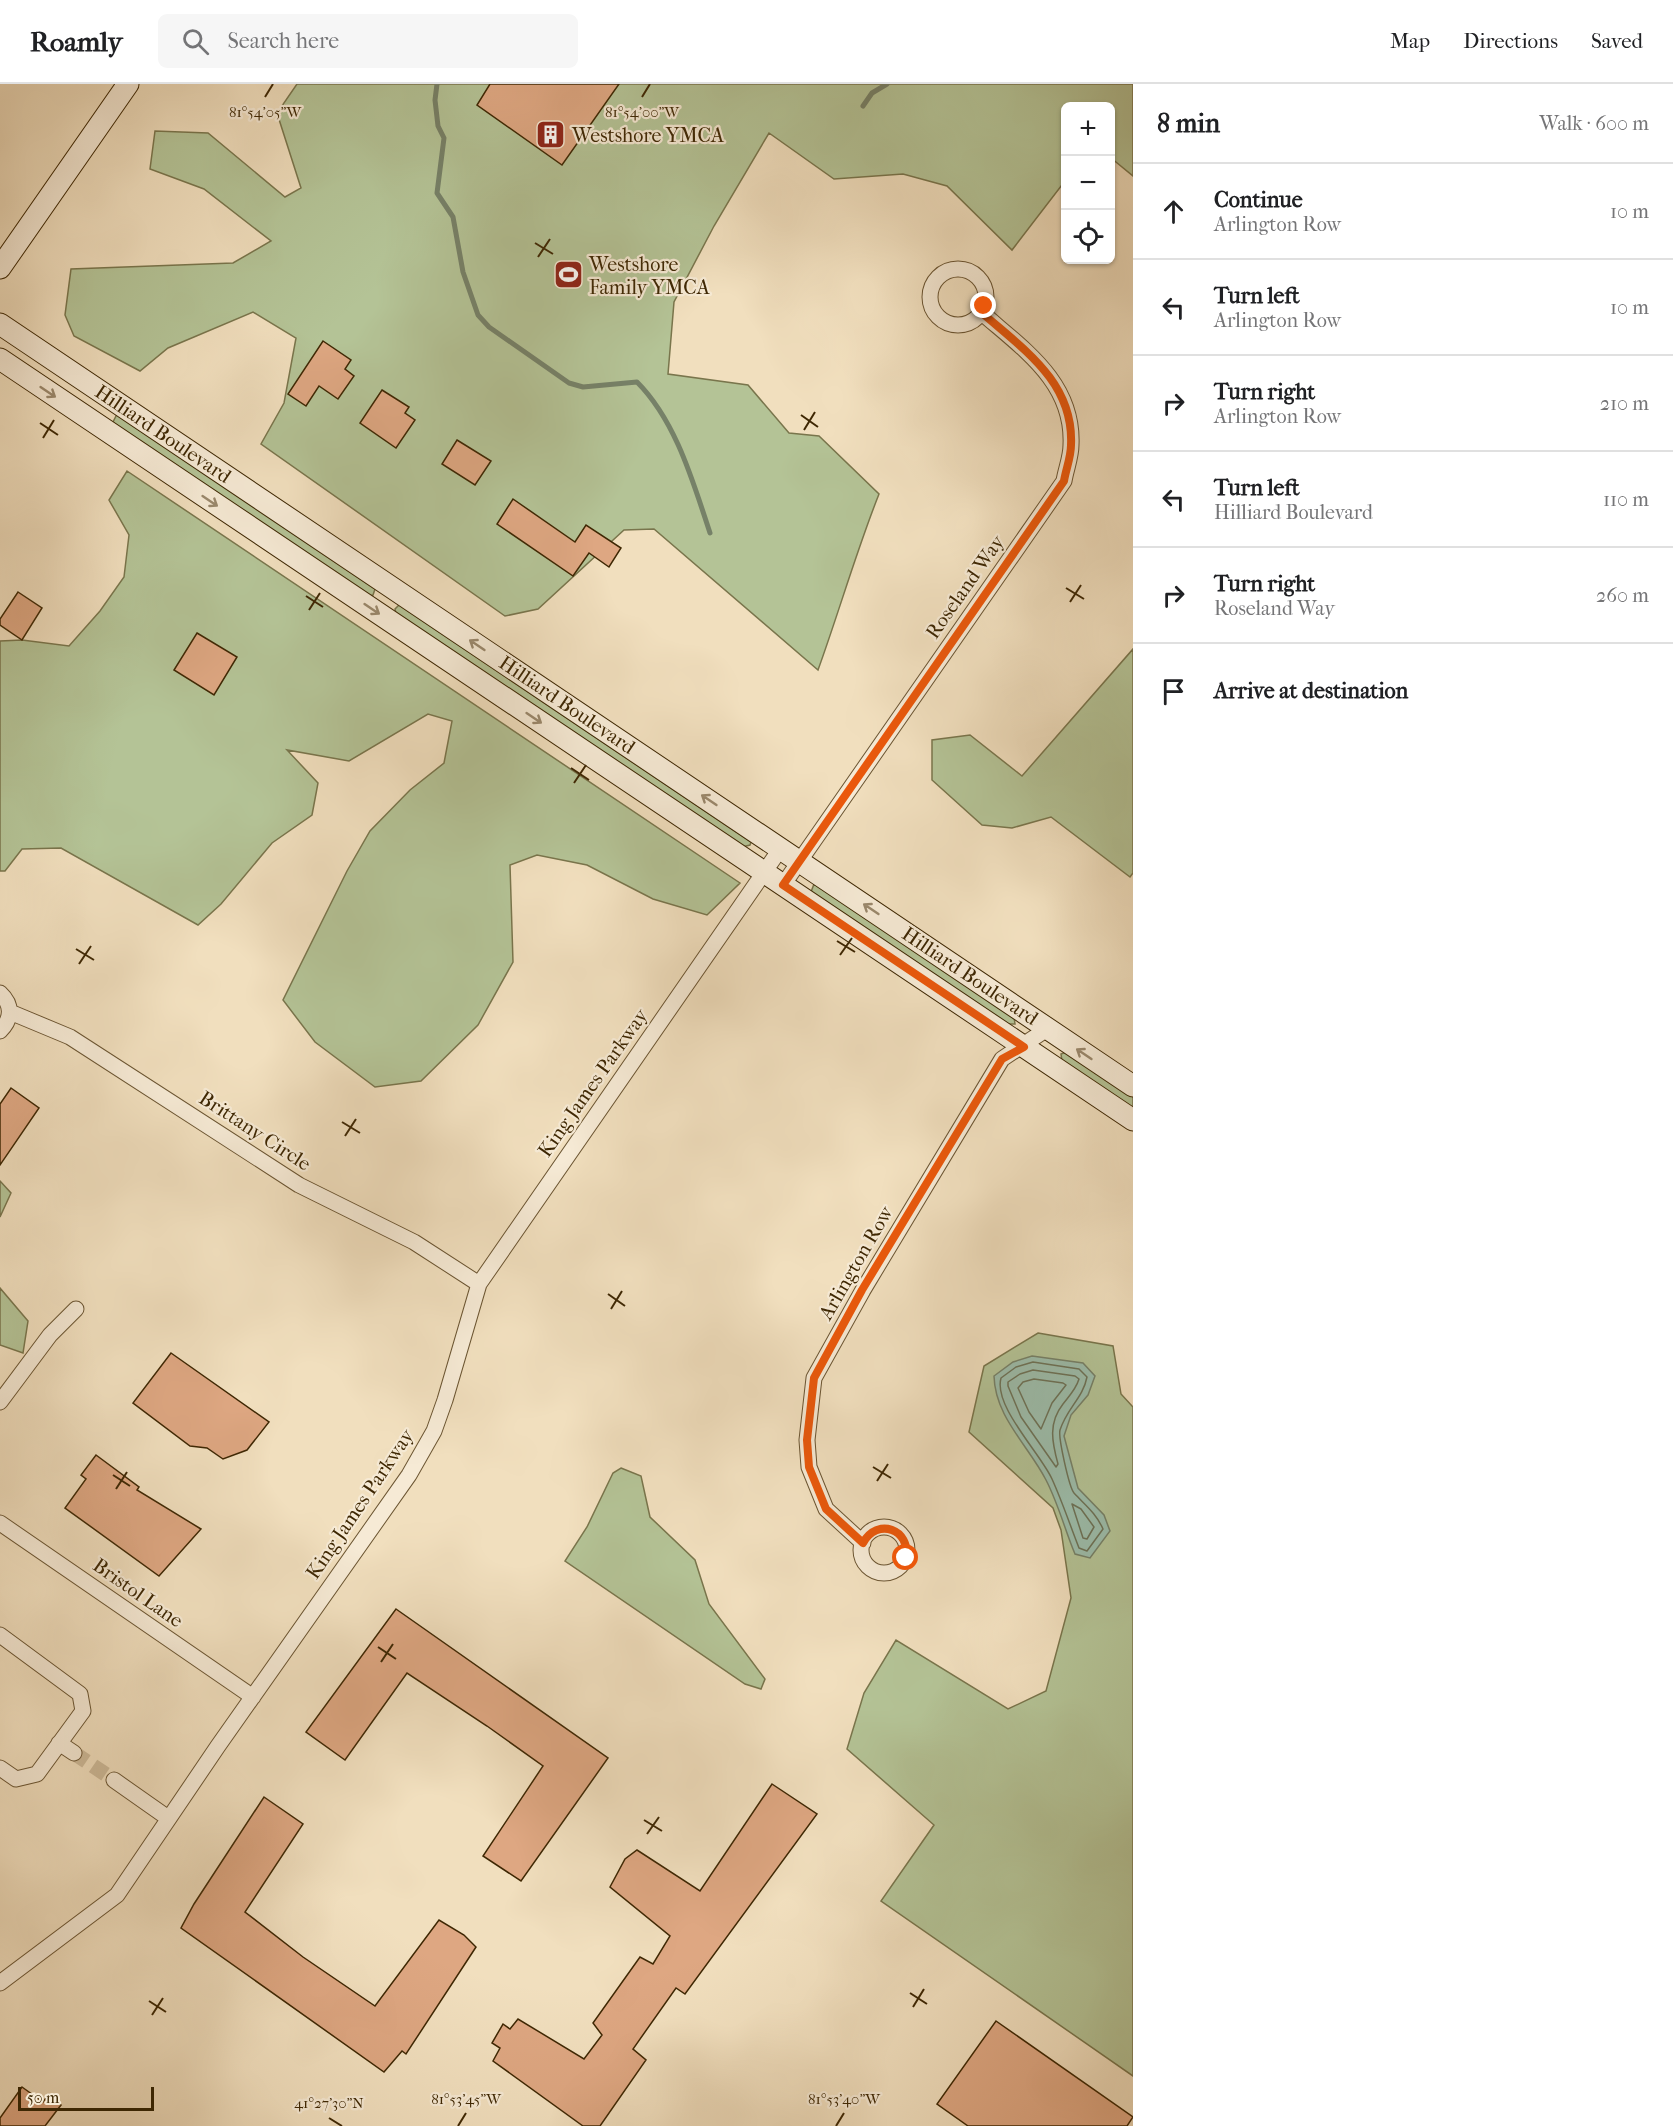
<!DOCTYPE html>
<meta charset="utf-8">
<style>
:root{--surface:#fff;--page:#f6f6f6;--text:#202124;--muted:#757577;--line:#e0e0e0}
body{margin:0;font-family:"IM FELL French Canon",serif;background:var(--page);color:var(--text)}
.controls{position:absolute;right:18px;top:18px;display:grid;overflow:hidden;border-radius:9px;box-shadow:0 2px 4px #0004}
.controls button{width:54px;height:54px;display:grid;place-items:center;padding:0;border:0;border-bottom:2px solid var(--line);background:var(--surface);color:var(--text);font:30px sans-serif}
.scale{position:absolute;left:18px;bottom:15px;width:136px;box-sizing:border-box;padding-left:6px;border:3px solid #3e2703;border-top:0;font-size:16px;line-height:21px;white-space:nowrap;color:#3e2703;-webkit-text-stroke:4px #f6ead5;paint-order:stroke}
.stop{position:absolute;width:18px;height:18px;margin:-14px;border:4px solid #ea580c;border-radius:50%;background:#fff}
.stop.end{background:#ea580c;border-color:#fff;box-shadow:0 2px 6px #0008}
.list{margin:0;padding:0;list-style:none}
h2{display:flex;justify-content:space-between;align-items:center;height:78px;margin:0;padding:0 24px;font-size:26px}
h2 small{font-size:20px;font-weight:400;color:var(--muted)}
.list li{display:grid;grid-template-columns:39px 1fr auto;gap:18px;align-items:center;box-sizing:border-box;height:96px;padding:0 24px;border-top:2px solid var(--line)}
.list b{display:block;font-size:22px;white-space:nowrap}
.list p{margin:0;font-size:20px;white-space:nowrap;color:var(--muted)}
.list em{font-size:20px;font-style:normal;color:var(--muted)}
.icon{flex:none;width:33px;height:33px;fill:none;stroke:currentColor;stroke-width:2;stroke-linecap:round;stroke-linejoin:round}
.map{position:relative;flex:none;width:1133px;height:2042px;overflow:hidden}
header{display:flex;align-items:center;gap:36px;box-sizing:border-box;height:84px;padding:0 30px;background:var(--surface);border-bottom:2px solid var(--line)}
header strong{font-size:28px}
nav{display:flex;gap:33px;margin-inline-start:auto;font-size:21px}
.search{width:420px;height:54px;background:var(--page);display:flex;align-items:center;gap:15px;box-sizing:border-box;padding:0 21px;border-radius:9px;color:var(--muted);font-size:22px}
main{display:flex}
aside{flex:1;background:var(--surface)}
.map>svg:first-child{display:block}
</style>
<header>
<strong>Roamly</strong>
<div class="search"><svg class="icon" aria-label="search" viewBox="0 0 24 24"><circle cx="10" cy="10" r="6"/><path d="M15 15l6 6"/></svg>Search here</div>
<nav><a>Map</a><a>Directions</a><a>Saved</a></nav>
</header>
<main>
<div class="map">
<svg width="1133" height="2042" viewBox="0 0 1133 2042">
<rect width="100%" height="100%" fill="#f1dfbe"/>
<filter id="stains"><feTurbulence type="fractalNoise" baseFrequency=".00333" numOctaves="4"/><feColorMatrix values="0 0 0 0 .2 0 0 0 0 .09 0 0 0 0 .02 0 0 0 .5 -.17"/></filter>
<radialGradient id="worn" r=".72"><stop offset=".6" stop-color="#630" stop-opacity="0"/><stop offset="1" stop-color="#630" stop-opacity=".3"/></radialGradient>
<!-- green -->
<path fill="#b4c396" stroke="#79754c" stroke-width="1.5" d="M297,0H1133V92L1111,74L1110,22H1066L1065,97L1012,166L947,102L903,90L834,95L769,49L714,142L674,218L668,290L748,301L789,349L819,352L879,410C856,468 839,528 818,586L654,445L624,446L538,525L505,532L261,360L284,319L296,254L253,228L168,264L140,287L74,252L65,231L71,185L233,179L271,157L204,105L150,85L155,47L208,49L285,113L301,104L277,29Z
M117,330L375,505L373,511L369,512L112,340Z
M127,387L740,799L707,831L653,815L587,781L537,771L510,781L513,878L478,941L421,997L375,1003L315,958L283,916L347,787L370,747L410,706L444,679L452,637L428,630L349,677L287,666L318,699L312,731L272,759L221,820L198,841L61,764L22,765L5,787H0V557L22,556L69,562L100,527L124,493L129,451L109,416Z
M399,521L751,758L750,761L742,763L396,530L395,525Z
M1133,565V789L1130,793L1051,733L1012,744L982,741L932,696V656L970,651L1022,692Z
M814,800L1014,933L1015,940H1006L811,808Z
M1066,968L1133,1012V1025L1062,977L1061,970Z
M0,1097L11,1109L0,1133Z
M0,1204L28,1237L23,1269L0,1261Z
M1038,1249L1113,1262L1121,1310L1133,1323V1992L881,1817L934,1741L847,1665L864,1609L896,1556L1008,1625L1046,1607L1071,1514L1061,1446L1053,1424L969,1348L984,1282Z
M621,1384L641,1392L650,1433L695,1476L709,1520L765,1595L761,1605L745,1600L565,1477L587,1443L613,1389Z"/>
<!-- water -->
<path fill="#9cbdab" stroke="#768168" stroke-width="1.5" d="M1032,1272L1083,1279L1095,1292L1088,1311L1071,1331L1064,1352L1078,1404L1104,1431L1110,1447L1090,1474L1075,1470C1065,1446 1058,1419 1046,1396C1028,1361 995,1333 994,1292L1013,1278Z"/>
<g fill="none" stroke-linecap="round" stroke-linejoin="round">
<!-- shore -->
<path stroke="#6d7257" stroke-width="1.5" d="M1033,1278L1079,1285L1087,1293C1083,1314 1067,1324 1060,1346C1058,1353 1069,1403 1074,1409C1085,1421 1096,1429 1103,1445L1087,1467L1079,1464C1070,1441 1062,1417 1052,1395C1041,1370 993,1322 1001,1294L1016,1283Z
M1033,1286L1075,1292L1079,1295C1076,1305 1070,1311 1063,1320C1048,1339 1052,1358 1058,1380L1056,1383L1021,1333L1008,1302V1298L1020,1290Z
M1034,1295L1063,1299L1066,1301L1052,1319L1041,1345L1029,1328L1018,1304L1023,1298Z
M1072,1420L1081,1425L1094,1443L1087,1455L1083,1454Z"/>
<!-- stream -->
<path stroke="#768168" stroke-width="5" d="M437,0L435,16L438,42L444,54L437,109L453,133L463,188L478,231L489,243L569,299L583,303L637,298C676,337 693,398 710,449
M863,22L872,9L887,0"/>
</g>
<!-- building -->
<path fill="#dea782" stroke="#3e2703" stroke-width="1.5" d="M490,0H619L562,81L477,21Z
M323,257L351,276L345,285L354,292L338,315L319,302L306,322L288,310Z
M382,306L409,323L405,329L415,336L396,364L360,339Z
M457,356L491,377L475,401L442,380Z
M513,415L575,458L586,441L621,464L609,483L589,469L573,492L497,440Z
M18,508L42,524L22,556L0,541V535Z
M197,549L237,573L214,611L174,586Z
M11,1004L39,1024L0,1081V1020Z
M171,1269L269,1338L247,1366L223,1375L207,1364L190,1362L133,1319Z
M96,1371L139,1403L137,1406L201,1445L159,1492L65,1424L86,1395L81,1391Z
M396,1525L608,1674L521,1797L483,1772L543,1682L487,1642L407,1589L345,1676L306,1648Z
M772,1700L817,1730L685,1910L676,1904L633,1965L646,1976L600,2042H583L493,1977L500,1964L492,1959L503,1940L510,1945L518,1935L584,1975L602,1951L593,1939L640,1873L653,1880L670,1852L610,1803L625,1775L637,1766L700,1807Z
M264,1713L303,1740L245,1828L303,1873L375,1922L439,1836L464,1851L476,1863L406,1970L402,1967L384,1988L181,1844L194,1820Z
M996,1937L1133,2033L1127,2042H968L937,2020Z
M22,2003L43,2018L49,2010L61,2021L45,2042H0V2034Z"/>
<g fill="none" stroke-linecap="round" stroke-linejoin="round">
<!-- minor-tunnel -->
<path stroke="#cdba99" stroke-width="15" stroke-dasharray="15 8" stroke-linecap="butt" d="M74,1669L114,1696"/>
<defs>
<path id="minor" d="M930 213a28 28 0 1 1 56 0a28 28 0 1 1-56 0Z
M783,801L1064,397C1066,385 1071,373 1071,361C1074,298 1023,265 981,228
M0,909C13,921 12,935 0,947
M10,928L70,953L299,1101L414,1158L479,1200
M0,1318L50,1251L76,1225
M0,1439L253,1613
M861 1466a23 23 0 1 1 46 0a23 23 0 1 1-46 0Z
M863,1459L826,1425L809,1383L807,1356L814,1294L863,1206L1002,975L1047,945
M0,1551L80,1610L83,1627L37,1690L16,1695L0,1684
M59,1659L74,1669
M114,1696L168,1734
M0,1899L117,1811L218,1662L409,1391L434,1347L445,1316L479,1200L781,764"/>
<path id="secondary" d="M0,184L128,0
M0,240L1133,1002
M0,275L1133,1036"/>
</defs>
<!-- minor casing -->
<use href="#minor" stroke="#6b5532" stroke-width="17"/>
<!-- secondary casing -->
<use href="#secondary" stroke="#3e2703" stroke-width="23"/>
<!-- minor -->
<use href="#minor" stroke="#f6ead5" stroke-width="15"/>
<!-- secondary -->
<use href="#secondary" stroke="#f6ead5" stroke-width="21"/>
</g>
<!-- one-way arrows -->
<defs><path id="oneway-shaft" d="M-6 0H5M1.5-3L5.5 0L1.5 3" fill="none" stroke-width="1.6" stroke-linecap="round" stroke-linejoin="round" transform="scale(1.5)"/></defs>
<g stroke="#9a886c">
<use href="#oneway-shaft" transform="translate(48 308) rotate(34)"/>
<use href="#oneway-shaft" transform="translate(210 417) rotate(34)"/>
<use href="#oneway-shaft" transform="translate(372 525) rotate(34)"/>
<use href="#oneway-shaft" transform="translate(477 561) rotate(-146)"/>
<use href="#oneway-shaft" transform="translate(534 634) rotate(34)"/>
<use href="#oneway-shaft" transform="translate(709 716) rotate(-146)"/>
<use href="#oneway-shaft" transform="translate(871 825) rotate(-146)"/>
<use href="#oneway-shaft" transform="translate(1084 970) rotate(-146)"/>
</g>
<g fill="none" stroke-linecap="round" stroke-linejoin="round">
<!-- route -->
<path stroke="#ea580c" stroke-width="8" d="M906,1474C911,1445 877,1433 863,1459L826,1425L809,1383L807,1356L814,1294L862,1206L1002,975L1024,963L783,801L1064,397C1066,385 1071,373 1071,361C1074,298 1023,265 981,228L984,222"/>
</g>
<!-- ticks -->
<path fill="none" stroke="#3e2703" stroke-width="2" d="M265,13L273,0M642,13L650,0M535,159L553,170M538,173L550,155M801,331L818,343M40,339L58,351M804,346L815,328M43,354L54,336M1066,504L1084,515M306,512L323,523M1070,518L1081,501M309,526L320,509M571,684L589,696M574,699L586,681M837,857L855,868M76,865L94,876M840,871L852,854M79,880L91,862M342,1038L360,1049M345,1052L356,1035M608,1210L625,1222M611,1225L622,1207M873,1383L891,1394M113,1391L130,1402M877,1397L888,1380M116,1405L127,1388M378,1563L396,1575M381,1578L393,1560M644,1736L662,1747M647,1750L659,1733M910,1909L927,1920M149,1917L166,1928M913,1923L924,1905M152,1931L163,1914M329,2034L342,2042M458,2042L466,2029M836,2042L844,2029"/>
<!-- icons -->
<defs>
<symbol id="building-square" viewBox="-11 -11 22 22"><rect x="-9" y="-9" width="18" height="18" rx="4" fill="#8f2418" stroke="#f6ead5"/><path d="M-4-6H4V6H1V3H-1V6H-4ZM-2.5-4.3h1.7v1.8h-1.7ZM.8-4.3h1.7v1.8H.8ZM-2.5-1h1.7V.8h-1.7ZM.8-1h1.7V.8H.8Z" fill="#fff"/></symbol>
<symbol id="stadium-square" viewBox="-11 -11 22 22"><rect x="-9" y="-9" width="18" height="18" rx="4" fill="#8f2418" stroke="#f6ead5"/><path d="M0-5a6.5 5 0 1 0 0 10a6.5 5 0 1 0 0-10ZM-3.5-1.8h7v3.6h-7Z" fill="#fff"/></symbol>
</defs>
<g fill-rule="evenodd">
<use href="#building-square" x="534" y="34" width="33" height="33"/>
<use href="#stadium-square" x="552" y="174" width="33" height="33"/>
</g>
<g text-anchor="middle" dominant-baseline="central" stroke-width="4.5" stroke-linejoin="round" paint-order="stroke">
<!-- poi labels -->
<g font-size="20" fill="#3e2703" stroke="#f6ead5" text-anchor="start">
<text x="572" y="51">Westshore YMCA</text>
<text x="589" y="180">Westshore<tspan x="589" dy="23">Family YMCA</tspan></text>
</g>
<!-- street labels -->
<g font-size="20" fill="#3e2703" stroke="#f6ead5">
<text transform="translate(163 350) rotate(34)">Hilliard Boulevard</text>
<text transform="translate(965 503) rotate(-55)">Roseland Way</text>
<text transform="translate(567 621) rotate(34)">Hilliard Boulevard</text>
<text transform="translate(970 892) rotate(34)">Hilliard Boulevard</text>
<text transform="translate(593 999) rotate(-55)">King James Parkway</text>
<text transform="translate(255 1047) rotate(33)">Brittany Circle</text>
<text transform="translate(856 1179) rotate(-60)">Arlington Row</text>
<text transform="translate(360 1420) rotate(-56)">King James Parkway</text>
<text transform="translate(138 1509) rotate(35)">Bristol Lane</text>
</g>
</g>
<g font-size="15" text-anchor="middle" fill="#3e2703" stroke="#f6ead5" stroke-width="4.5" stroke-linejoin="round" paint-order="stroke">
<text x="265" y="33">81°54'05"W</text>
<text x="642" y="33">81°54'00"W</text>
<text x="466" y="2020">81°53'45"W</text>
<text x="844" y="2020">81°53'40"W</text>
<text x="329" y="2024">41°27'30"N</text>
</g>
<rect width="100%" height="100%" filter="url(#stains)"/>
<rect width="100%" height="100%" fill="url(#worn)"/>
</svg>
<div class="controls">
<button>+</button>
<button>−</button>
<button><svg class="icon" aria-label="locate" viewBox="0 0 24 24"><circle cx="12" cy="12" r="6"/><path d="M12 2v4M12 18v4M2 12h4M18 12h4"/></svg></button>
</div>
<div class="scale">50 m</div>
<div class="stop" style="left:906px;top:1474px"></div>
<div class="stop end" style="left:984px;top:222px"></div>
</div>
<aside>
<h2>8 min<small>Walk · 600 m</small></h2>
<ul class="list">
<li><svg class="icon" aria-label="ahead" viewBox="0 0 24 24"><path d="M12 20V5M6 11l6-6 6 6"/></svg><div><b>Continue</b><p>Arlington Row</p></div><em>10 m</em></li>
<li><svg class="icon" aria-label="left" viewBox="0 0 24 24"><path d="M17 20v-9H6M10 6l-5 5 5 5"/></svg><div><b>Turn left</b><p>Arlington Row</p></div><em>10 m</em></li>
<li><svg class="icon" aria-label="right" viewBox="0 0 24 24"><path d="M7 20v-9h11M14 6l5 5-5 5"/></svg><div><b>Turn right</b><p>Arlington Row</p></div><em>210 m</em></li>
<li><svg class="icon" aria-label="left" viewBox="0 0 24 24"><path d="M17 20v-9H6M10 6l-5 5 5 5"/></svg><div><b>Turn left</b><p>Hilliard Boulevard</p></div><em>110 m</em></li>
<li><svg class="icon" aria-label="right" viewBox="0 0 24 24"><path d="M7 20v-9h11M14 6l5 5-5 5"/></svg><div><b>Turn right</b><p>Roseland Way</p></div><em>260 m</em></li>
<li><svg class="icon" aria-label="arrive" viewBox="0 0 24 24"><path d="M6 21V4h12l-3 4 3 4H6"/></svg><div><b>Arrive at destination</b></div></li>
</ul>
</aside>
</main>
